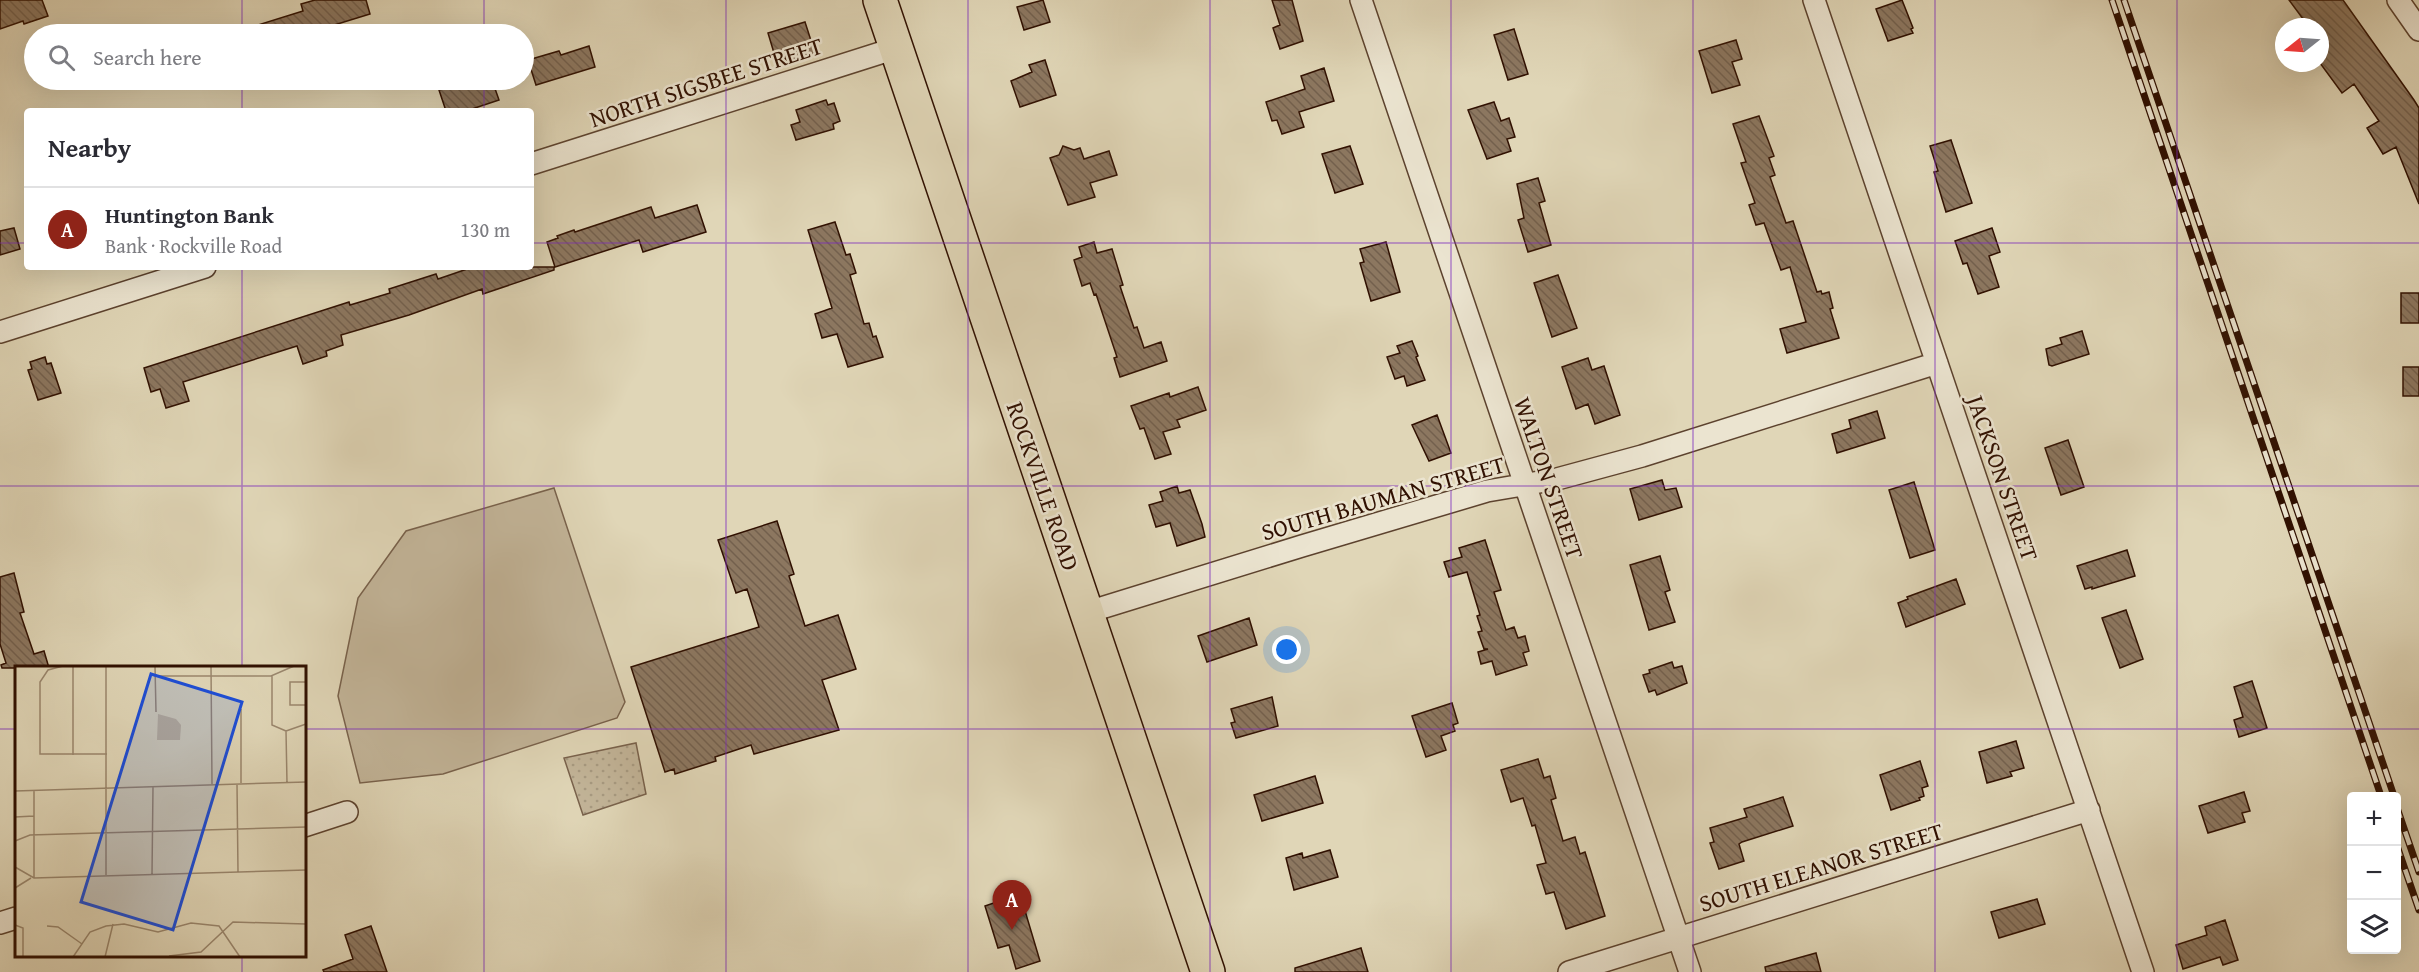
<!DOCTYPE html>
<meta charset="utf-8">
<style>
:root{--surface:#fff;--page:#f2f2f3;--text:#2b2b33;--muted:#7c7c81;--line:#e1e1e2;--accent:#8f2418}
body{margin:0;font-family:"Gentium Book Plus",serif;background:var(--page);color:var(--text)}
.controls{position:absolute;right:18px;bottom:18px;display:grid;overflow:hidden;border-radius:6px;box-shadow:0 6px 24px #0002}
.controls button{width:54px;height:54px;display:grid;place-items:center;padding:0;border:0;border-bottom:2px solid var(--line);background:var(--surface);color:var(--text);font:30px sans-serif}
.compass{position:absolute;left:2275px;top:18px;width:54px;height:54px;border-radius:50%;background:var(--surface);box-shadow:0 6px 24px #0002;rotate:253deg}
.you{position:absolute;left:1287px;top:650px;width:21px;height:21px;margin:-15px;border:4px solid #fff;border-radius:50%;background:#1a73e8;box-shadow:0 0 0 9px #1a73e833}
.badge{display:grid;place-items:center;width:39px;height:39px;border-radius:50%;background:var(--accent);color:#fff;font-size:20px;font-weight:700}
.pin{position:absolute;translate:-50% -50px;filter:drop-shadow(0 2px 3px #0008)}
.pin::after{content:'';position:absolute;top:32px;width:21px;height:18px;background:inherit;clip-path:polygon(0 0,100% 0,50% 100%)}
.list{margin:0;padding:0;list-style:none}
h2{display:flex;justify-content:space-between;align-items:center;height:78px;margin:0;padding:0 24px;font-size:26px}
h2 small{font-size:20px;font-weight:400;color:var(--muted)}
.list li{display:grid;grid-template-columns:39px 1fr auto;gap:18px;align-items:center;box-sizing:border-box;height:84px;padding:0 24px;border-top:2px solid var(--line)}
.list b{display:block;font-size:22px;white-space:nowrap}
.list p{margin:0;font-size:20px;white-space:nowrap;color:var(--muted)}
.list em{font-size:20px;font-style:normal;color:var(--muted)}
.icon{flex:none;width:33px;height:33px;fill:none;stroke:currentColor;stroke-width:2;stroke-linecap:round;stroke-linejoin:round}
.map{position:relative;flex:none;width:2419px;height:972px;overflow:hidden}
.search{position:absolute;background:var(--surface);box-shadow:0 6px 24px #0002;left:24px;top:24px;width:510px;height:66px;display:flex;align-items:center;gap:15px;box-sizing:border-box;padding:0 21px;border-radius:33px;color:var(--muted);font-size:22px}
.panel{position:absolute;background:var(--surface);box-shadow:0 6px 24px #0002;left:24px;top:108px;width:510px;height:162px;border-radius:6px}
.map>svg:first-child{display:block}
</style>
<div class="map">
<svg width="2419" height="972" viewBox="0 0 2419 972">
<defs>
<pattern id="grass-dots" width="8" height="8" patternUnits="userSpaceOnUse" patternTransform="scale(1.5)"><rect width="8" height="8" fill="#c2b498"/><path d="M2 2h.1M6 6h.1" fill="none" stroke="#a79a81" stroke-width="1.8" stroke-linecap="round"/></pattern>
<pattern id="building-back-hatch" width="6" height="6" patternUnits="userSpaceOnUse" patternTransform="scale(1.5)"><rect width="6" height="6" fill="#8c7760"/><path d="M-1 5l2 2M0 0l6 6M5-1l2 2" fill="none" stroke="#73604d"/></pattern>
</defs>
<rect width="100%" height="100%" fill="#e0d6b7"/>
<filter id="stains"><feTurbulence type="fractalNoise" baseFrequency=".00333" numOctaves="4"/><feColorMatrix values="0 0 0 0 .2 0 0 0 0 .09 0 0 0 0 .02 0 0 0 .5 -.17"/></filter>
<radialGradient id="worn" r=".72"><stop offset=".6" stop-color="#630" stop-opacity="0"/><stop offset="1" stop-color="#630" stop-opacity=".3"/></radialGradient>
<!-- grass -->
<path fill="url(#grass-dots)" stroke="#79624c" stroke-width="1.5" d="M636,743L646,794L583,815L564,758Z"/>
<!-- pitch -->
<path fill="#c2b498" stroke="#79624c" stroke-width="1.5" d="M554,488L625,702L617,718L443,774L360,783L338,696L358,598L406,531Z"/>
<!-- building -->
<path fill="url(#building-back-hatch)" stroke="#301001" stroke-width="1.5" d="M0,0H42L48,16L24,24L23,21L0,29Z
M315,0H366L370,14L305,34H240L239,31L303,11L301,4Z
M1043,0L1050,22L1024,30L1017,7Z
M1272,0H1292L1303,41L1280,49L1273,28L1280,25Z
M1902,0L1913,28L1911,29L1913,33L1888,41L1876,9Z
M2289,0H2343L2414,100L2419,108V204L2396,147L2383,154L2367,128L2379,121L2354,84L2342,93L2320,63V27H2309Z
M805,22L815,53L786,61L782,50L774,53L768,33Z
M1514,29L1528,74L1508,80L1494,35Z
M1736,40L1742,59L1732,62L1740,85L1712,93L1699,51Z
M589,46L595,67L536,85L528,60L559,51L561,55Z
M1045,60L1056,95L1020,107L1011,81L1032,72L1029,65Z
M1324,68L1334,101L1299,112L1304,127L1282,134L1277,120L1272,121L1266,102L1305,89L1301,76Z
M471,80H492L499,100L466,111H446L439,90Z
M826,100L828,105L834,103L840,121L833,124L834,129L796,140L791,125L800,122L796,110Z
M1494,102L1501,121L1509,118L1515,137L1507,139L1511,151L1487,159L1468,110Z
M1759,116L1774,156L1769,158L1775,175L1770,177L1786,223L1793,221L1817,292L1821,291L1822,294L1829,292L1833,308L1830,309L1839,338L1787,353L1780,329L1806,322L1790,267L1781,270L1764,223L1756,225L1749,205L1755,203L1741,163L1746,162L1733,124Z
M1951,140L1972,203L1946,212L1934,172L1938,171L1930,146Z
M1063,146L1074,150L1080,148L1084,159L1109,151L1117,175L1090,183L1095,197L1068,205L1050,158L1059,155Z
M1350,146L1363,184L1335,193L1322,154Z
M1538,178L1545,201L1539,203L1551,245L1528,252L1518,220L1524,218L1517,184Z
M697,205L706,232L643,252L639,240L555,267L547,242L558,238L557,236L574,230L575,232L651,207L655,218Z
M835,222L846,255L850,254L856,273L850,275L864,324L869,323L873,337L876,336L883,357L848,367L837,334L822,338L815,314L832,308L808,230Z
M14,228L20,249L0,255V231Z
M1992,228L2000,252L1989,256L1999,287L1978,294L1967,263L1963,264L1955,241Z
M1094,242L1097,253L1112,249L1123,285L1120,286L1134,328L1137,327L1144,348L1161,342L1167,361L1120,377L1114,358L1117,357L1096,294L1094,295L1090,283L1082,286L1074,260L1082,257L1079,247Z
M1386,242L1400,292L1371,301L1360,263L1364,262L1360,249Z
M473,267H554V270L483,294L482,289L409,315L341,335L343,345L326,351L327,356L303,364L297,346L183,382L189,401L166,408L160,389L151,392L144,368L349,302L350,305L390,293L389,289L436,274L438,279Z
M1558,275L1577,328L1552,337L1534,283Z
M2401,293H2419V323H2401Z
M2082,331L2089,354L2052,366L2049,365L2046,349L2062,344L2060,338Z
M1412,341L1418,356L1416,357L1425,380L1407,386L1404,376L1395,379L1387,357L1400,353L1397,346Z
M45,357L47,364L51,363L61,393L38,400L28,370L32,369L30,362Z
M1588,358L1592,370L1604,366L1620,415L1595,424L1588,404L1576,409L1562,367Z
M2403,367H2419V396H2403Z
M1198,387L1206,410L1177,420L1180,427L1163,432L1171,454L1155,459L1144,428L1140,429L1131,406L1169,393L1170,397Z
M1877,411L1885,438L1837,453L1832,434L1851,428L1849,420Z
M1437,415L1451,453L1429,461L1412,425Z
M2068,440L2084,487L2061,495L2045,448Z
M1662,480L1665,490L1676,488L1682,507L1639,520L1630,489Z
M1914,482L1935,550L1910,558L1889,490Z
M1177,486L1179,493L1190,490L1202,524L1205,537L1177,546L1170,523L1156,527L1149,505L1163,501L1160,492Z
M777,521L794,574L789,576L805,626L838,615L856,669L822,680L839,730L754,754L751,745L715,757L716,761L675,774L674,769L665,772L631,667L759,627L747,589L736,593L718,540Z
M1485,540L1501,590L1494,592L1506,630L1514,627L1518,638L1525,636L1529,651L1523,653L1527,665L1496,675L1492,661L1481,664L1478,652L1488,649H1484L1478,632L1482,631L1477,616L1480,615L1467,572L1449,577L1444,562L1462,557L1459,548Z
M2127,550L2135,576L2092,589V587L2085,589L2077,566Z
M1660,556L1670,590L1665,592L1675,622L1649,630L1630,565Z
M14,573L24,612L20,613L34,654L44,651L49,668H2L1,665L6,663L0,644V577Z
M1956,579L1965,604L1906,627L1898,603L1908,599L1907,597Z
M2126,610L2143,659L2120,668L2102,618Z
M1249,618L1257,645L1207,662L1198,636Z
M1672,662L1674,668L1682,666L1687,683L1657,695L1655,690L1649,692L1643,675L1650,673L1649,670Z
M2252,681L2267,728L2239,737L2234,720L2243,717L2234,687Z
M1272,697L1278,726L1236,738L1231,723L1235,722L1231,709Z
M1452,703L1458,723L1453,725L1455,731L1441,736L1446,750L1426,757L1412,716Z
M2016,741L2024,768L2010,772L2012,776L1987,783L1979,752Z
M1538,759L1544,778L1550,776L1556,798L1551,800L1563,841L1575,837L1580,854L1585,852L1605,916L1566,929L1554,892L1546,894L1537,865L1546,863L1535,825L1532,826L1523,798L1511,802L1501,770Z
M1920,761L1928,786L1922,788L1924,796L1919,798L1920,800L1891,810L1880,775Z
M1315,776L1323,803L1262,821L1254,795Z
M2244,792L2250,811L2242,813L2245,822L2208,833L2199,806Z
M1783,797L1793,826L1742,842L1739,844L1744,861L1719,869L1710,843L1714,842L1710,828L1747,817L1744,809Z
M1330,850L1338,877L1294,890L1286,858L1302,853L1303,858Z
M1020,894L1040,961L1016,969L1009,945L998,948L985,906Z
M2037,899L2045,924L1999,938L1991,912Z
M2225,920L2238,960L2223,965L2220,957L2183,969L2176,945L2207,935L2205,927Z
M371,926L387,972H324L323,970L353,959L345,935Z
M1361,948L1368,972H1295V968Z
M1816,953L1821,972H1766L1765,967Z"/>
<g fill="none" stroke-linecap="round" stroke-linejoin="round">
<defs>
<path id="minor" d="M1361,0L1690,972
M1814,0L2143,972
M2398,0L2419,30
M531,164L896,48
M0,332L205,267
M1085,613L1302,546L1487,491L1557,479L1642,456L1937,363
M304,826L347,812
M0,923L16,918
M1569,972L2089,810"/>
<path id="primary" d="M880,0L1208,972"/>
</defs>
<!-- minor casing -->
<use href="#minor" stroke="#5c422e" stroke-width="24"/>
<!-- primary casing -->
<use href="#primary" stroke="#301001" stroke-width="36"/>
<!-- minor -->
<use href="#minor" stroke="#ebe4d0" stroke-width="21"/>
<!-- primary -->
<use href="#primary" stroke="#e0d6b7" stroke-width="33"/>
<defs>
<path id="rail" d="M2112,0L2381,796
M2124,0L2394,796
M2396,805L2419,872
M2396,843L2419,910"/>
</defs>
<!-- rail casing -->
<use href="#rail" stroke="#301001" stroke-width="7"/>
<!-- rail -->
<use href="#rail" stroke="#ebe4d0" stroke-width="4.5" stroke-dasharray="14" stroke-linecap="butt"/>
</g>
<!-- grid -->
<path fill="none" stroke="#7b2cbf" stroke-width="1.5" stroke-opacity="0.55" d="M242,0V34M484,0V34M726,0V972M968,0V972M1210,0V972M1451,0V972M1693,0V972M1935,0V972M2177,0V972M242,80V111M484,80V111M0,243H27M531,243H2419M242,267V668M484,267V972M0,486H2419M0,729H16M304,729H2419M242,956V972"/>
<g text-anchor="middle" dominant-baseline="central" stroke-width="5" stroke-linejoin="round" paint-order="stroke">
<!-- street labels -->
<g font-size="24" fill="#301001" stroke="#ebe4d0">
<text transform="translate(706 82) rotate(-18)">NORTH SIGSBEE STREET</text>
<text transform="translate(1549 478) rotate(71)">WALTON STREET</text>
<text transform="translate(2003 478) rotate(71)">JACKSON STREET</text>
<text transform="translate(1043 486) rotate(71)">ROCKVILLE ROAD</text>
<text transform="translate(1383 498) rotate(-16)">SOUTH BAUMAN STREET</text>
<text transform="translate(1821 867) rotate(-17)">SOUTH ELEANOR STREET</text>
</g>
</g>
<!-- overview -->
<g transform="translate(15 666)">
<rect width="291" height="291" fill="#e0d6b7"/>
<path d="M143,48L161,53L166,59L165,74H142Z" fill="#c2b498"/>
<path fill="none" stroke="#9a876e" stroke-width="1.5" d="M48,0L33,4L25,16V88H92M58,0V89M140,0L141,46M196,0L197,118M140,10H256L279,0M257,10V59L271,65M291,16H275V39H291M226,43V117M271,65L272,117M271,65L291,58M222,118L223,206M0,125L291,116M0,151L19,150M0,175L15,169L291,161M0,201L19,212L291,204M137,208L138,121M91,209V0M19,212V124M0,222L16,212M0,259L8,262V291M32,260L43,261L67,278M154,290L186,286L218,256L291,258M58,291L75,266L91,260L109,258L143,266L176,257L204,260L225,291M90,291L98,258"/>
<path fill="#1d4ed8" fill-opacity="0.15" stroke="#1d4ed8" stroke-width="3" d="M136,8L227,36L158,264L66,236Z"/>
<rect width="291" height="291" fill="none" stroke="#301001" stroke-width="3"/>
</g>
<rect width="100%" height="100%" filter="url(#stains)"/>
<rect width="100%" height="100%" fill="url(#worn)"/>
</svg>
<div class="controls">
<button>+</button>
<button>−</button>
<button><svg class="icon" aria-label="layers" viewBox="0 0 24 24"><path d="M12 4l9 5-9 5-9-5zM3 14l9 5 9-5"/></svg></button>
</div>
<svg class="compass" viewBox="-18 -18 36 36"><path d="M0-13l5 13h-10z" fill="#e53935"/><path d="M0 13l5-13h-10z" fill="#7c7c81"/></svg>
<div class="you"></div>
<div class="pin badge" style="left:1012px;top:930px">A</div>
<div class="search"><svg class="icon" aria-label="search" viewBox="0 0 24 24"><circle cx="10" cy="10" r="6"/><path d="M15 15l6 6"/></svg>Search here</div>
<section class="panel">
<h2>Nearby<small></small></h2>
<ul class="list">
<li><span class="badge">A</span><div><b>Huntington Bank</b><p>Bank · Rockville Road</p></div><em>130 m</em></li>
</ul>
</section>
</div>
